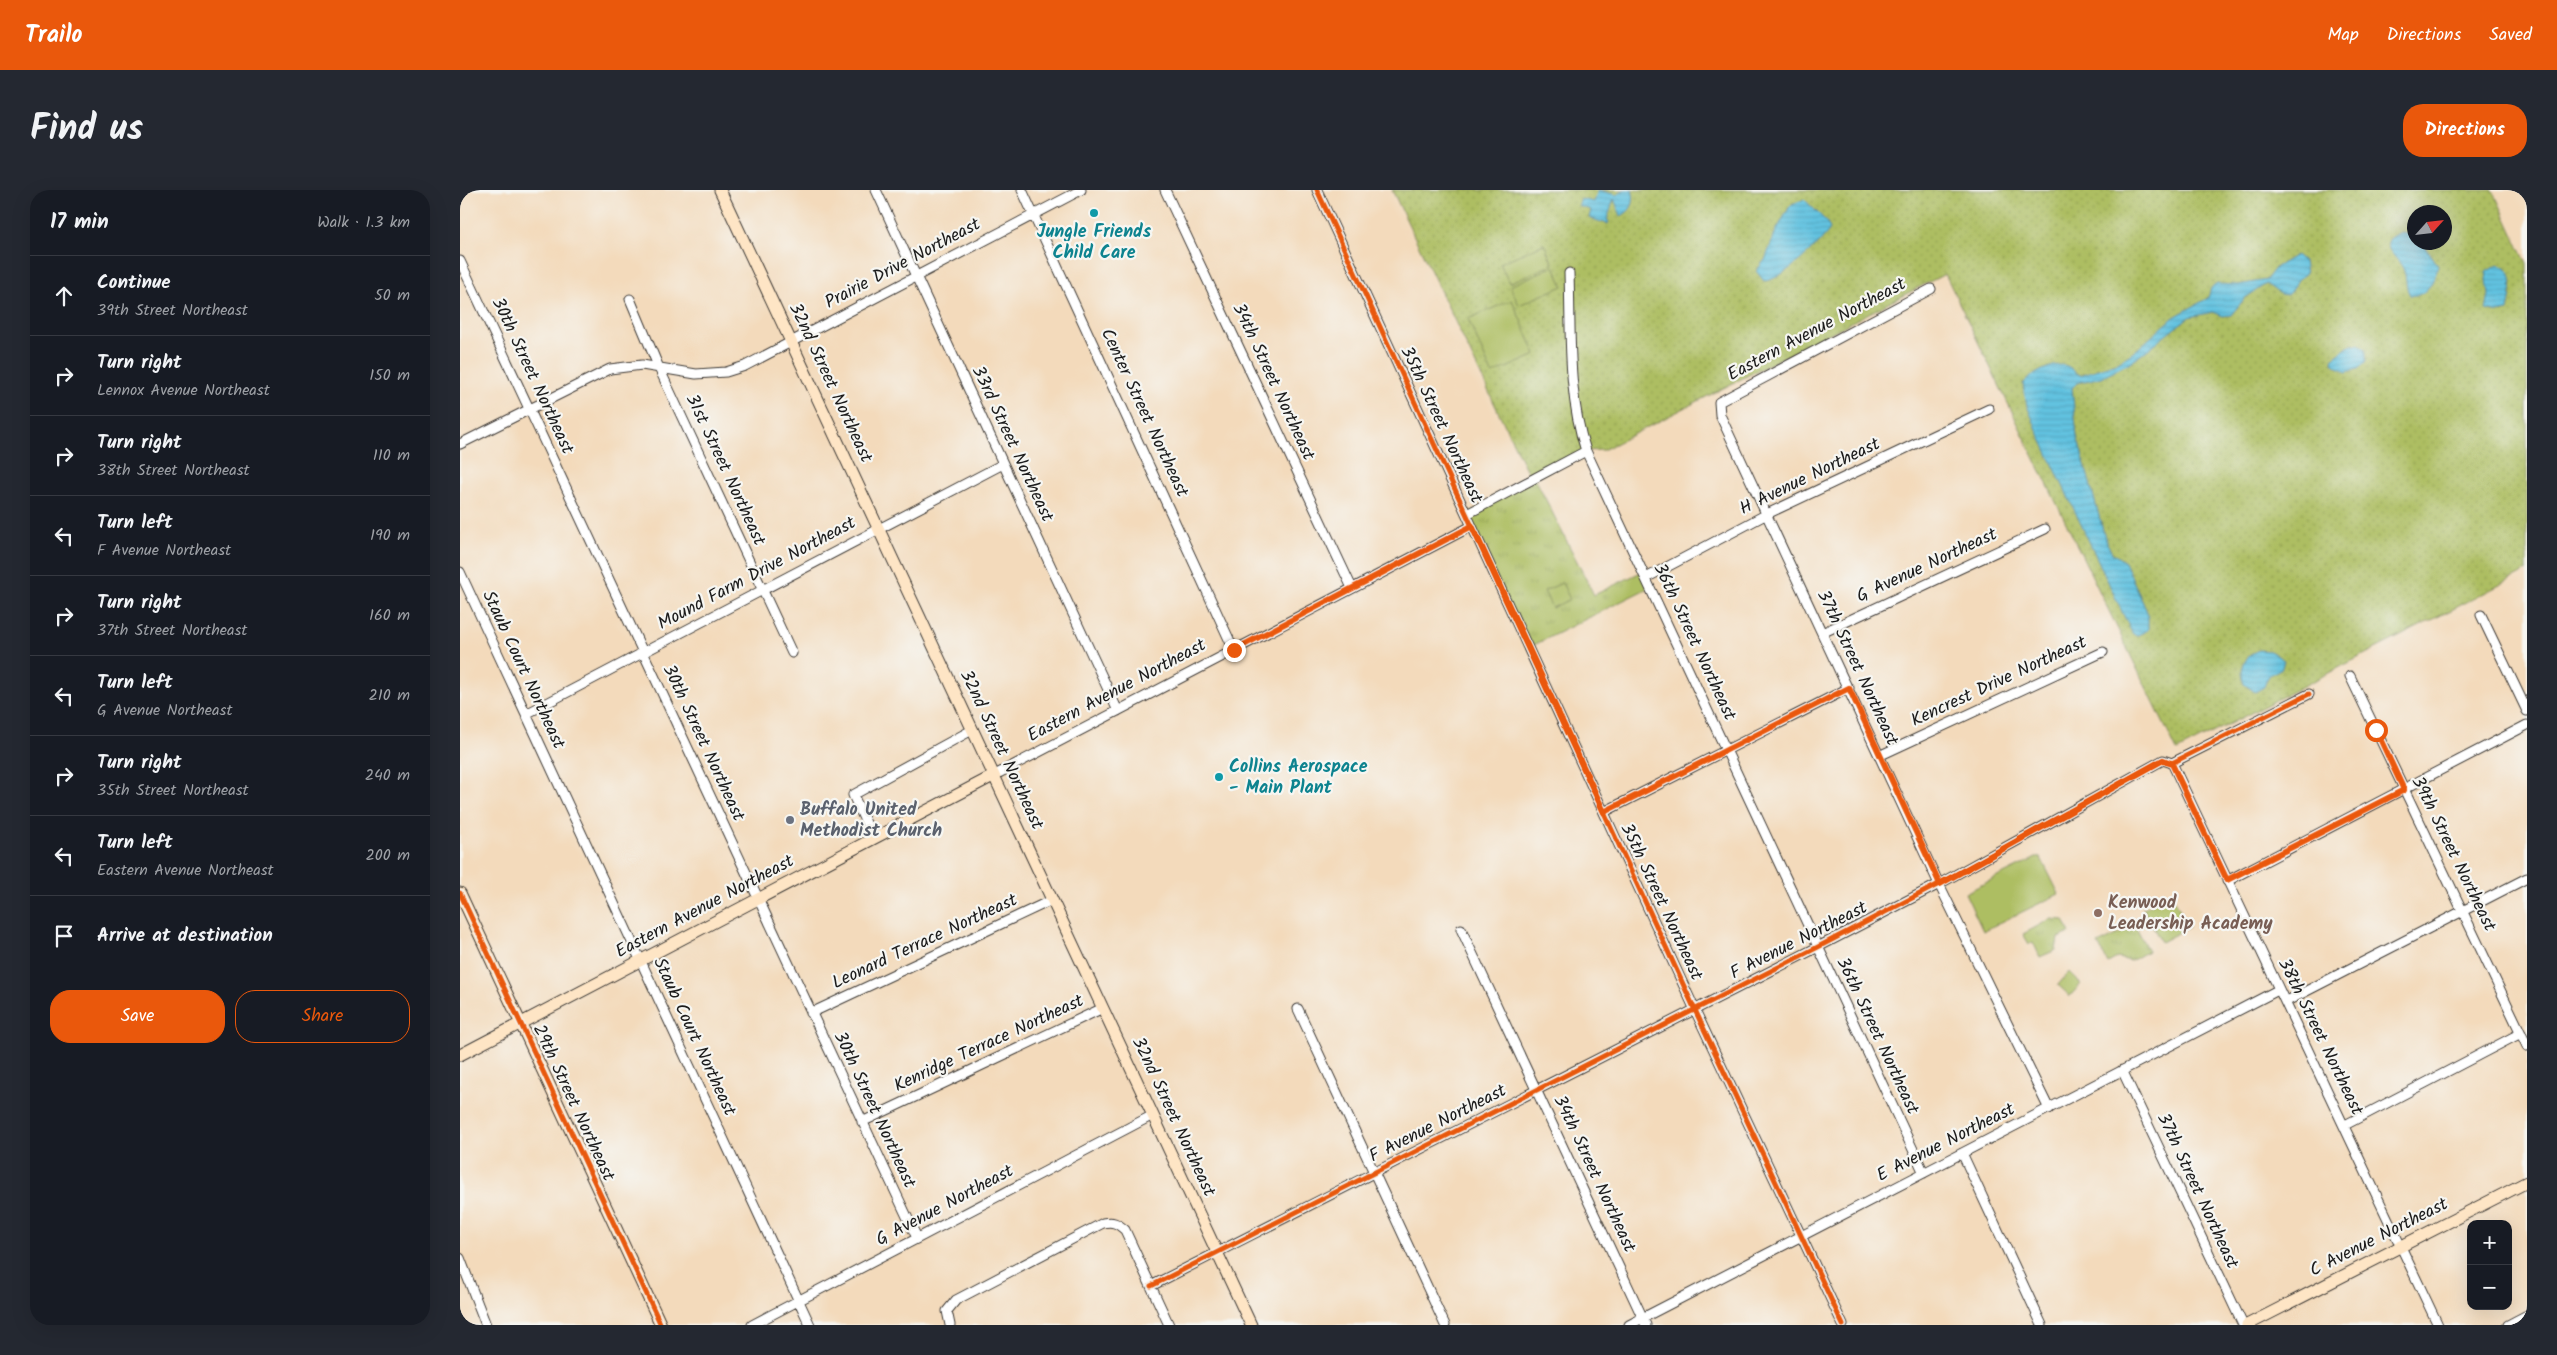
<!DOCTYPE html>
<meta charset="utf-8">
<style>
:root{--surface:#171b24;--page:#242831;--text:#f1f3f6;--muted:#9ea1a6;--line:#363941;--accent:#ea580c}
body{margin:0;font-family:Kalam,sans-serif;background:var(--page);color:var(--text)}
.controls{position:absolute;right:15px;bottom:15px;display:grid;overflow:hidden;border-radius:10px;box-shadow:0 5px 20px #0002}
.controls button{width:45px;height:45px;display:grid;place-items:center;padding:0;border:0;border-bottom:1px solid var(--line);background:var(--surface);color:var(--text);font:25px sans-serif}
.compass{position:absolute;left:1947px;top:15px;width:45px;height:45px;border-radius:50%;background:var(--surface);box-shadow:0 5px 20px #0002;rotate:63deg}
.stop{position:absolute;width:15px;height:15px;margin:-11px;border:4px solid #ea580c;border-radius:50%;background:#fff}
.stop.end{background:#ea580c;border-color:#fff;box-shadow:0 1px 5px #0008}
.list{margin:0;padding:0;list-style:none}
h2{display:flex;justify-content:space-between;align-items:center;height:65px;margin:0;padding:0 20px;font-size:21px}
h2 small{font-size:16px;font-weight:400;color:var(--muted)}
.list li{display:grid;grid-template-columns:32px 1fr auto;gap:15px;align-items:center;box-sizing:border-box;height:80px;padding:0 20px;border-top:1px solid var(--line)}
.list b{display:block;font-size:19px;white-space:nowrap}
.list p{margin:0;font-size:16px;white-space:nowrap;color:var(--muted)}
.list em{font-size:16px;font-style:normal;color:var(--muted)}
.actions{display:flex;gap:10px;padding:15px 20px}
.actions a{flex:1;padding:11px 0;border:1px solid var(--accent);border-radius:20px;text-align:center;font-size:18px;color:var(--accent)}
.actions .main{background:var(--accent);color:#fff}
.icon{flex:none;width:28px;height:28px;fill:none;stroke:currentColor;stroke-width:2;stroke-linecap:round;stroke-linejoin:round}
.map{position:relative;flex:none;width:2067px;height:1135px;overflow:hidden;border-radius:20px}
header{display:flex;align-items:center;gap:30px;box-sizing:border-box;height:70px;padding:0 25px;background:var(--accent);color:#fff}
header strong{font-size:24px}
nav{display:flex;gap:28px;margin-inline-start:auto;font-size:18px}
.intro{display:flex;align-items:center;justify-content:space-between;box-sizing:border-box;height:120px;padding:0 30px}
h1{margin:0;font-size:35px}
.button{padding:12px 22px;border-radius:20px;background:var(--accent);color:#fff;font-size:18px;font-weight:700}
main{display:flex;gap:30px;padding:0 30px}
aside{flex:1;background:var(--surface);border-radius:20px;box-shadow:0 5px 20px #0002}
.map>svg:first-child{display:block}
</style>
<header>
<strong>Trailo</strong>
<nav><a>Map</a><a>Directions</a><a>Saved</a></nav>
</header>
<div class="intro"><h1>Find us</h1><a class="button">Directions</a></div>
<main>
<aside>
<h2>17 min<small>Walk · 1.3 km</small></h2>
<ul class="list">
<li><svg class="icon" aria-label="ahead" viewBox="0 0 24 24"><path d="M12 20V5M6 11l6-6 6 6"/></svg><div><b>Continue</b><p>39th Street Northeast</p></div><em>50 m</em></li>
<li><svg class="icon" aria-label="right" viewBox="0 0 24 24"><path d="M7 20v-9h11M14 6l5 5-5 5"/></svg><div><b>Turn right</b><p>Lennox Avenue Northeast</p></div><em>150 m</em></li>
<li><svg class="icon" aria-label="right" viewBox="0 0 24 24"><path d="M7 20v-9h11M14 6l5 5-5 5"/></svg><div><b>Turn right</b><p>38th Street Northeast</p></div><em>110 m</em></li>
<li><svg class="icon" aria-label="left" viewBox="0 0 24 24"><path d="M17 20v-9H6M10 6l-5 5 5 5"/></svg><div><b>Turn left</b><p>F Avenue Northeast</p></div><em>190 m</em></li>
<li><svg class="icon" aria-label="right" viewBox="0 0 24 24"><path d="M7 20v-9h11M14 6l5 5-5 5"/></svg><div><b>Turn right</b><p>37th Street Northeast</p></div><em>160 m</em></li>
<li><svg class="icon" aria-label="left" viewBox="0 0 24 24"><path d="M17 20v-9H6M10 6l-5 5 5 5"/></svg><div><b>Turn left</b><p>G Avenue Northeast</p></div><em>210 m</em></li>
<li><svg class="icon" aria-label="right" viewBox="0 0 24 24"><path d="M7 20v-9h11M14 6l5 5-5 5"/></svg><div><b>Turn right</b><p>35th Street Northeast</p></div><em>240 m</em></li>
<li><svg class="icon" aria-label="left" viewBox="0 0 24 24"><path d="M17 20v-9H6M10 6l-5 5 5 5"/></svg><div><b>Turn left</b><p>Eastern Avenue Northeast</p></div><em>200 m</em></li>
<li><svg class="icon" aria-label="arrive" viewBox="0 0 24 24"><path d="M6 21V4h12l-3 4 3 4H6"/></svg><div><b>Arrive at destination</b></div></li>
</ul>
<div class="actions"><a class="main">Save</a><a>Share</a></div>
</aside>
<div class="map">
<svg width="2067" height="1135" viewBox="0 0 2067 1135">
<defs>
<pattern id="grass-dots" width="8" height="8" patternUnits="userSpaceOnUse" patternTransform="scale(1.25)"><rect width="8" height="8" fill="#adbe62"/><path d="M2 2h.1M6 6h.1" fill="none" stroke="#94a354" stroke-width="1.8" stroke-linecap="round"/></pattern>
<pattern id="park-tufts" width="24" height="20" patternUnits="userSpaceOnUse" patternTransform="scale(1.25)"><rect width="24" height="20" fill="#adbe62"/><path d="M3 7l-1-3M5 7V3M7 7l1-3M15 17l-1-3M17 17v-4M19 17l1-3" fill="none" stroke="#94a354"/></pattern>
<pattern id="water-rules" width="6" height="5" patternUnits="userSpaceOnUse" patternTransform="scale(1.25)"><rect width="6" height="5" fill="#62c2e0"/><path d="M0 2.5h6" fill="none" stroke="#54a6c0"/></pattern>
</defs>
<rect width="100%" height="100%" fill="#f6f6f2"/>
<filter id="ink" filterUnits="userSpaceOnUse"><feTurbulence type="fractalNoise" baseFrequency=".02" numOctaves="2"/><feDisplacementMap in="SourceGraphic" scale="10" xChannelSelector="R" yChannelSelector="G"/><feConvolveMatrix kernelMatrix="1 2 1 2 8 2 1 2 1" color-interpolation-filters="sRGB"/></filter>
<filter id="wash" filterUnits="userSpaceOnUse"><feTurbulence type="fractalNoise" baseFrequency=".0096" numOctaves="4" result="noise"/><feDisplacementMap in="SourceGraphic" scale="20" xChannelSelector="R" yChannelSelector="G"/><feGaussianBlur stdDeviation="1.12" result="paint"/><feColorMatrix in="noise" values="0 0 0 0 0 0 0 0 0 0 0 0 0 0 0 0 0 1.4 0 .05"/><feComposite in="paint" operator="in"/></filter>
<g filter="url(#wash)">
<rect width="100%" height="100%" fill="#f3dabb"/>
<!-- grass -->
<path fill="url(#grass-dots)" stroke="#646d3f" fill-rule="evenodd" d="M932,0H2033L2067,74V381L1717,561L1485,84L1143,260L1126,261L1071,290ZM1954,22H1984V52H1954Z"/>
<!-- park -->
<path fill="url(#park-tufts)" stroke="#646d3f" d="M1075,288L1134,405L1183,381L1190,397L1068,458L1007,324Z
M1591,729L1604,730L1610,743L1598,748L1596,760L1580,767L1573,752L1569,754L1563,744Z
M1675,736L1688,761L1671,771L1657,768L1648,773L1638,754Z"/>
<!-- pitch -->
<path fill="#adbe62" stroke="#646d3f" d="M1084,54L1093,74L1049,93L1040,73Z
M1094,76L1103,96L1059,115L1050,96Z
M1052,110L1076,165L1032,184L1008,129Z
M1102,393L1110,409L1092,418L1084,401Z
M1580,666L1599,704L1523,741L1505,703Z
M1711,703L1729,737L1701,752L1683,718Z
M1609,782L1621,794L1610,806L1598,795Z"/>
<!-- water -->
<path fill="url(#water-rules)" stroke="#3f6f7e" d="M1138,0L1157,5L1164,0H1172C1176,11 1172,21 1161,26L1154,9L1147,30L1149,31L1148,34L1129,28L1131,20L1118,16L1121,9L1134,12Z
M1344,9L1367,32L1370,39C1360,54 1321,91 1304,91L1296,81L1305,70L1316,41L1330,16Z
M1942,42L1954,46V52L1963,53L1978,75C1975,89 1967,108 1950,105C1945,97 1947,90 1944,81C1939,65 1911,54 1942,42Z
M1836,65L1844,72L1846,83C1837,89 1835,98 1827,105L1820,104L1806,94L1785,108L1771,125L1763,126L1753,122L1729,127L1673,171L1641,187L1617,193L1612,198L1617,246L1646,351L1652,363L1665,372L1688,424V440L1676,446L1672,443L1581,249L1567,216L1563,194C1570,185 1595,171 1607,176C1612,178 1615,183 1620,185L1656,173L1674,162L1714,127L1748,108L1751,98L1757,94L1778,95L1806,90L1816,77Z
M2038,75C2059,78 2050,107 2048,121L2039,123L2026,120L2029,105L2026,82Z
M1892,154H1899L1906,159V172L1898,179L1886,182L1874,174L1872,169Z
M1799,460L1810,461L1824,470L1822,478C1809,486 1810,481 1804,497L1795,502L1784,494C1779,480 1784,465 1799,460Z"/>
</g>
<g filter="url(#ink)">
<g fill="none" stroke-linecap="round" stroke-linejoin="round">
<defs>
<path id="street" d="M416,0L658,521
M562,0L774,460
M705,0L892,398
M857,0L1235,820L1383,1135
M0,71L457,1048
M1109,83C1111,142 1107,203 1126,261L1464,983
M1471,99L1259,212L1260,225L1479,694L1589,919
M170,109L199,178L332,463
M0,254L150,179L182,175L236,184L266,182L285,176L621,0
M1007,324L1126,261
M0,382L350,1135
M1186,388L1307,324L1529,219
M2021,425L2067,521
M1362,443L1585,339
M1890,486L2067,856
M66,524L543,274
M1421,565L1643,462
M1712,573L1978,1135
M533,586L1012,336
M1144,622L1389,498
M413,648L393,605L512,540
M1767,691L2067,535
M1001,739L1186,1135
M1825,812L2067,688
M838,819L985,1135
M351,823L592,710
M1662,880L1783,1135
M402,932L643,818
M1885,935L2061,843
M1502,963L1582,1135
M0,1068L26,1135
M691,1096L1358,757L1479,694L1703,570L1712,573L1849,504
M292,1135L693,925
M490,1135L487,1121L496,1110L643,1033C653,1031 657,1033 665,1040L709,1135
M1169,1135L1818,800
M2048,1135L2067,1125"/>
<path id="secondary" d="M260,0L791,1135
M0,703L201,1135
M0,865L533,586
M1787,1135L2067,992"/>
</defs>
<!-- street casing -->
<use href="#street" stroke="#3c3834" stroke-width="11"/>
<!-- secondary casing -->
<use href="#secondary" stroke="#3c3834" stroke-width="13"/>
<!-- street -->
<use href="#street" stroke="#fff" stroke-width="9"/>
<!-- secondary -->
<use href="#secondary" stroke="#fee5c5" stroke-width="11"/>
<defs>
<path id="cycleway" d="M857,0L1235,820L1383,1135
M0,703L201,1135
M691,1096L1358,757L1479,694L1703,570L1712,573L1849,504"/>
</defs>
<!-- cycleway casing -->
<use href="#cycleway" stroke="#f6f6f2" stroke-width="8"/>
<!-- cycleway -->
<use href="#cycleway" stroke="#e8590c" stroke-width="5"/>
</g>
</g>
<g fill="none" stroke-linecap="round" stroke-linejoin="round" filter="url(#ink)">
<!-- route -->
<path stroke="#ea580c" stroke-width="6" d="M774,460L1012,336L1144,622L1389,498L1480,694L1703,570L1712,574L1767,690L1944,600L1916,540"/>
</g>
<!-- markers -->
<g fill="#0f9aa8" stroke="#f6f6f2" stroke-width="2">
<circle cx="634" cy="23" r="5"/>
<circle cx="759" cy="587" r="5"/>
</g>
<circle fill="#6b7280" stroke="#f6f6f2" stroke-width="2" cx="330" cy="630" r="5"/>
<circle fill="#8d6e63" stroke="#f6f6f2" stroke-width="2" cx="1638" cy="723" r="5"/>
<g text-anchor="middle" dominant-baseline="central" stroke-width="4.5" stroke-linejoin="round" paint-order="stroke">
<!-- culture labels -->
<g font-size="18" font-weight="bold" fill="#0d838f" stroke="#f6f6f2">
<text x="634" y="42">Jungle Friends<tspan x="634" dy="21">Child Care</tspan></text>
<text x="769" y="577" text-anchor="start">Collins Aerospace<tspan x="769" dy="21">- Main Plant</tspan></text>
</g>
<!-- street labels -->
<g font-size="18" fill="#1c1c1c" stroke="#f6f6f2">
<text transform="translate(443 74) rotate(-28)">Prairie Drive Northeast</text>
<text transform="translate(1357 140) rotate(-28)">Eastern Avenue Northeast</text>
<text transform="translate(72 186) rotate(65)">30th Street Northeast</text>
<text transform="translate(813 192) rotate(65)">34th Street Northeast</text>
<text transform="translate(370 193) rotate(65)">32nd Street Northeast</text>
<text transform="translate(684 223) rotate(65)">Center Street Northeast</text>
<text transform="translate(981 235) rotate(65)">35th Street Northeast</text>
<text transform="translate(552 254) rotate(65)">33rd Street Northeast</text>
<text transform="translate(265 280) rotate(65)">31st Street Northeast</text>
<text transform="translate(1350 287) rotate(-26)">H Avenue Northeast</text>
<text transform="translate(1467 376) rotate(-25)">G Avenue Northeast</text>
<text transform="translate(297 384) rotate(-28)">Mound Farm Drive Northeast</text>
<text transform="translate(1234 452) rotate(65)">36th Street Northeast</text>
<text transform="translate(1397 478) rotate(65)">37th Street Northeast</text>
<text transform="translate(63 480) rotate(65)">Staub Court Northeast</text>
<text transform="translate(1539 492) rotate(-25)">Kencrest Drive Northeast</text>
<text transform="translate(657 501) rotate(-28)">Eastern Avenue Northeast</text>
<text transform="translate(243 553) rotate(65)">30th Street Northeast</text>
<text transform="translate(541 560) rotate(65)">32nd Street Northeast</text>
<text transform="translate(1993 664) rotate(64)">39th Street Northeast</text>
<text transform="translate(1201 712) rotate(65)">35th Street Northeast</text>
<text transform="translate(245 717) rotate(-28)">Eastern Avenue Northeast</text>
<text transform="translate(1339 751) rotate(-27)">F Avenue Northeast</text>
<text transform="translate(465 752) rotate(-25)">Leonard Terrace Northeast</text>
<text transform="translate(1417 846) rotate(65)">36th Street Northeast</text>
<text transform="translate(234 847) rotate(65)">Staub Court Northeast</text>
<text transform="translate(1860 847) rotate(64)">38th Street Northeast</text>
<text transform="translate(529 854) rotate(-25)">Kenridge Terrace Northeast</text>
<text transform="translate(113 913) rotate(65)">29th Street Northeast</text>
<text transform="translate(414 920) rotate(65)">30th Street Northeast</text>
<text transform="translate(713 927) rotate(65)">32nd Street Northeast</text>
<text transform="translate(978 934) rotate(-27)">F Avenue Northeast</text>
<text transform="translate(1486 953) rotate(-27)">E Avenue Northeast</text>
<text transform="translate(1134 984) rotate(65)">34th Street Northeast</text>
<text transform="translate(1737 1001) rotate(65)">37th Street Northeast</text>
<text transform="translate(485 1016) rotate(-28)">G Avenue Northeast</text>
<text transform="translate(1919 1048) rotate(-27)">C Avenue Northeast</text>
</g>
<!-- worship labels -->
<g font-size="18" font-weight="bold" fill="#5b616d" stroke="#f6f6f2" text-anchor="start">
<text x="340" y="620">Buffalo United<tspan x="340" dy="21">Methodist Church</tspan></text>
</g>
<!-- education labels -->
<g font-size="18" font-weight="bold" fill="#785e54" stroke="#f6f6f2" text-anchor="start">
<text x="1648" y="713">Kenwood<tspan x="1648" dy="21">Leadership Academy</tspan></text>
</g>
</g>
</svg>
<div class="controls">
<button>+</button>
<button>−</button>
</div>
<svg class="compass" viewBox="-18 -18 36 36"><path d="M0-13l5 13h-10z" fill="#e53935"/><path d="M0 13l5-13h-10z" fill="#9ea1a6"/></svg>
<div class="stop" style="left:1916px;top:540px"></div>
<div class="stop end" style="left:774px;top:460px"></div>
</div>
</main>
